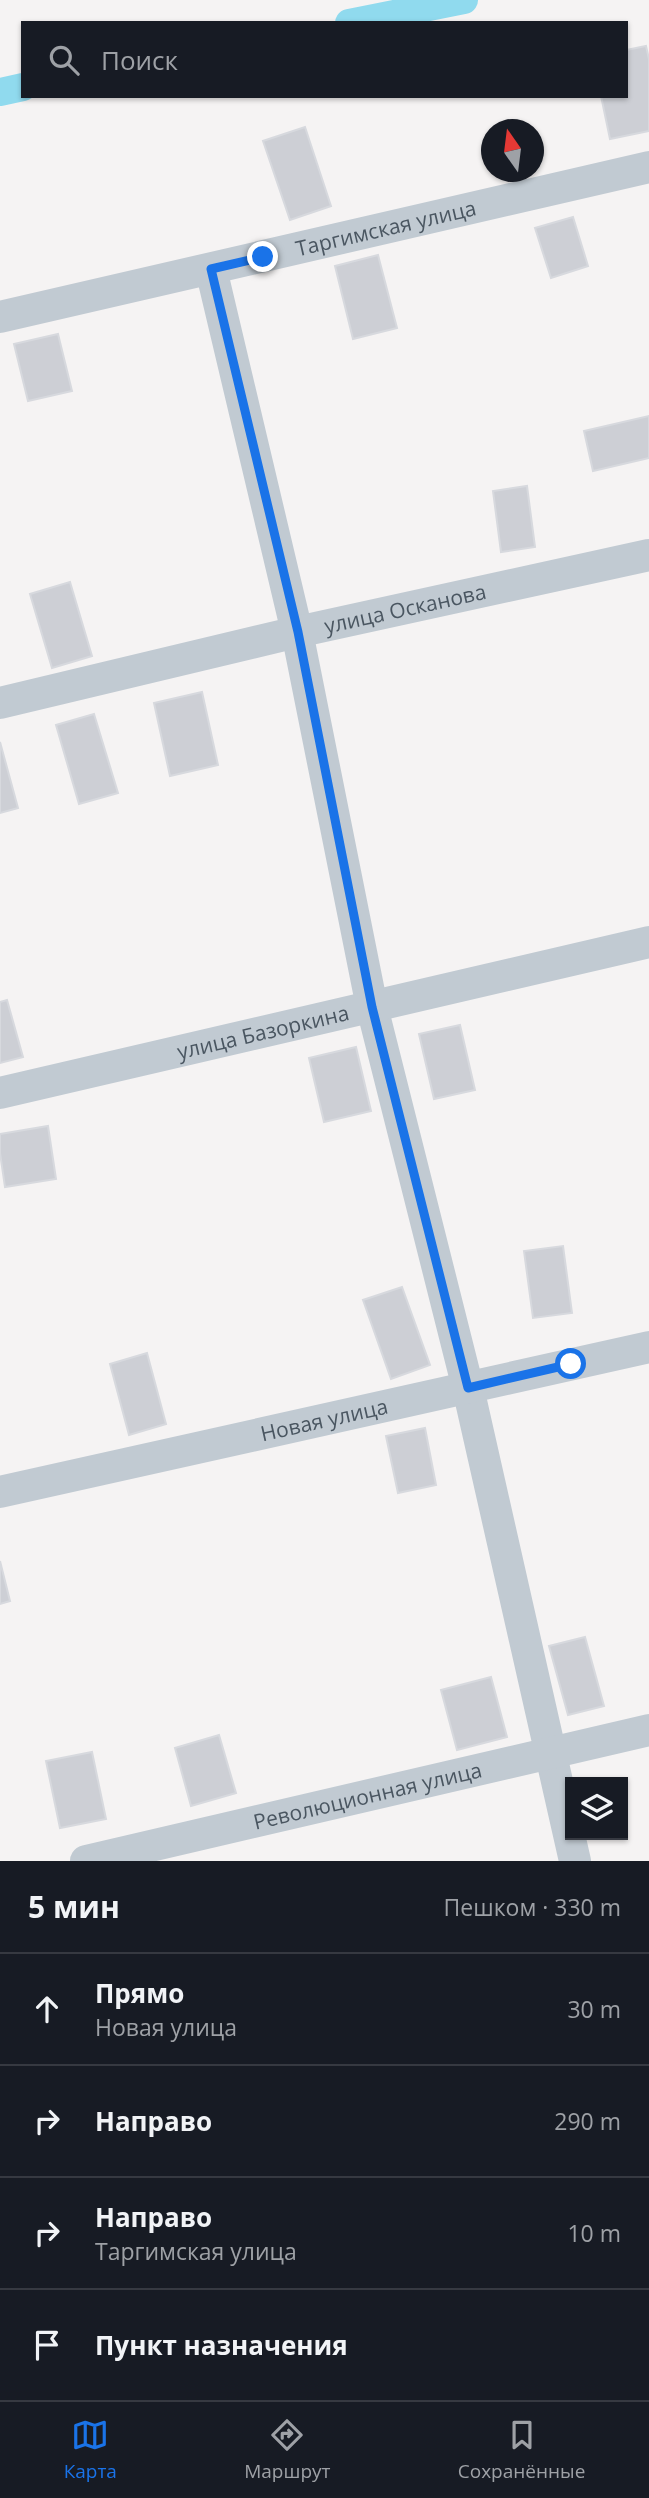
<!DOCTYPE html>
<html lang="ru">
<meta charset="utf-8">
<style>
:root{--surface:#171b24;--page:#242831;--text:#f1f3f6;--muted:#9ea1a6;--line:#363941;--accent:#1a73e8}
body{margin:0;font-family:"Open Sans",sans-serif;background:var(--page);color:var(--text)}
.controls{position:absolute;right:21px;bottom:21px;display:grid;overflow:hidden;border-radius:0px;box-shadow:0 2px 5px #0004}
.controls button{width:63px;height:63px;display:grid;place-items:center;padding:0;border:0;border-bottom:2px solid var(--line);background:var(--surface);color:var(--text);font:35px sans-serif}
.compass{position:absolute;left:481px;top:119px;width:63px;height:63px;border-radius:50%;background:var(--surface);box-shadow:0 2px 5px #0004;rotate:346deg}
.stop{position:absolute;width:21px;height:21px;margin:-16px;border:5px solid #1a73e8;border-radius:50%;background:#fff}
.stop.end{background:#1a73e8;border-color:#fff;box-shadow:0 2px 7px #0008}
.list{margin:0;padding:0;list-style:none}
h2{display:flex;justify-content:space-between;align-items:center;height:91px;margin:0;padding:0 28px;font-size:30px}
h2 small{font-size:23px;font-weight:400;color:var(--muted)}
.list li{display:grid;grid-template-columns:46px 1fr auto;gap:21px;align-items:center;box-sizing:border-box;height:112px;padding:0 28px;border-top:2px solid var(--line)}
.list b{display:block;font-size:26px;white-space:nowrap}
.list p{margin:0;font-size:23px;white-space:nowrap;color:var(--muted)}
.list em{font-size:23px;font-style:normal;color:var(--muted)}
.icon{flex:none;width:38px;height:38px;fill:none;stroke:currentColor;stroke-width:2;stroke-linecap:round;stroke-linejoin:round}
.map{position:relative;flex:none;width:649px;height:1861px;overflow:hidden}
.search{position:absolute;background:var(--surface);box-shadow:0 2px 5px #0004;left:21px;right:21px;top:21px;height:77px;display:flex;align-items:center;gap:18px;box-sizing:border-box;padding:0 24px;border-radius:0px;color:var(--muted);font-size:26px}
.sheet{height:539px;background:var(--surface)}
nav{display:flex;justify-content:space-around;align-items:center;box-sizing:border-box;height:98px;border-top:2px solid var(--line);background:var(--surface);font-size:19px;color:var(--muted)}
nav a{display:grid;justify-items:center;gap:4px}
nav .on{color:var(--accent)}
.map>svg:first-child{display:block}
</style>
<div class="map">
<svg width="649" height="1861" viewBox="0 0 649 1861">
<rect width="100%" height="100%" fill="#f5f3f3"/>
<g fill="none" stroke-linecap="round" stroke-linejoin="round">
<!-- canal -->
<path stroke="#90daee" stroke-width="28" d="M349,23L464,0
M0,92L23,87"/>
</g>
<!-- building -->
<path fill="#cdcfd5" stroke="#d7d9de" stroke-width="2" d="M646,46L649,59V131L610,139L601,96H626V50Z
M305,127L331,206L290,220L263,141Z
M573,217L588,266L551,278L535,228Z
M378,255L397,328L353,339L335,266Z
M58,334L72,391L28,401L14,344Z
M649,416V458L593,471L584,431Z
M527,486L535,547L501,552L493,491Z
M70,582L92,656L52,668L30,594Z
M202,692L218,765L170,776L154,703Z
M94,714L118,793L79,804L56,725Z
M0,742L18,808L0,813Z
M7,1000L23,1057L0,1063V1002Z
M460,1025L475,1090L434,1099L419,1034Z
M356,1047L371,1111L324,1122L309,1058Z
M48,1126L56,1179L5,1187L0,1153V1134Z
M563,1246L572,1313L533,1318L524,1251Z
M402,1287L430,1365L391,1379L363,1300Z
M147,1353L166,1424L129,1435L110,1364Z
M425,1428L436,1485L398,1493L386,1436Z
M0,1561L10,1601L0,1604Z
M585,1637L604,1706L568,1715L549,1646Z
M491,1677L507,1737L457,1750L441,1690Z
M219,1735L236,1793L191,1806L175,1748Z
M92,1752L106,1819L60,1828L46,1761Z"/>
<g fill="none" stroke-linecap="round" stroke-linejoin="round">
<!-- street -->
<g stroke="#c1cad2" stroke-width="32">
<path d="M211,269L297,632L372,1007L468,1388L575,1861"/>
<path id="s1" d="M0,317L649,167"/>
<path id="s2" d="M0,703L297,632L649,555"/>
<path id="s3" d="M0,1093L649,942"/>
<path id="s4" d="M0,1492L649,1347"/>
<path id="s5" d="M86,1861L649,1730"/>
</g>
</g>
<g fill="none" stroke-linecap="round" stroke-linejoin="round">
<!-- route -->
<path stroke="#1a73e8" stroke-width="9" d="M263,257L211,269L298,632L372,1007L468,1388L571,1364"/>
</g>
<g text-anchor="middle" dominant-baseline="central" stroke-width="7" stroke-linejoin="round" paint-order="stroke">
<!-- street labels -->
<g font-size="21" fill="#4a5661" stroke="#fff">
<text stroke="none"><textPath href="#s1" startOffset="396">Таргимская улица</textPath></text>
<text stroke="none"><textPath href="#s2" startOffset="416">улица Осканова</textPath></text>
<text stroke="none"><textPath href="#s3" startOffset="270">улица Базоркина</textPath></text>
<text stroke="none"><textPath href="#s4" startOffset="332">Новая улица</textPath></text>
<text stroke="none"><textPath href="#s5" startOffset="289">Революционная улица</textPath></text>
</g>
</g>
</svg>
<div class="controls">
<button><svg class="icon" aria-label="layers" viewBox="0 0 24 24"><path d="M12 4l9 5-9 5-9-5zM3 14l9 5 9-5"/></svg></button>
</div>
<svg class="compass" viewBox="-18 -18 36 36"><path d="M0-13l5 13h-10z" fill="#e53935"/><path d="M0 13l5-13h-10z" fill="#9ea1a6"/></svg>
<div class="stop" style="left:571px;top:1364px"></div>
<div class="stop end" style="left:263px;top:257px"></div>
<div class="search"><svg class="icon" aria-label="search" viewBox="0 0 24 24"><circle cx="10" cy="10" r="6"/><path d="M15 15l6 6"/></svg>Поиск</div>
</div>
<section class="sheet">
<h2>5 мин<small>Пешком · 330 m</small></h2>
<ul class="list">
<li><svg class="icon" aria-label="ahead" viewBox="0 0 24 24"><path d="M12 20V5M6 11l6-6 6 6"/></svg><div><b>Прямо</b><p>Новая улица</p></div><em>30 m</em></li>
<li><svg class="icon" aria-label="right" viewBox="0 0 24 24"><path d="M7 20v-9h11M14 6l5 5-5 5"/></svg><div><b>Направо</b></div><em>290 m</em></li>
<li><svg class="icon" aria-label="right" viewBox="0 0 24 24"><path d="M7 20v-9h11M14 6l5 5-5 5"/></svg><div><b>Направо</b><p>Таргимская улица</p></div><em>10 m</em></li>
<li><svg class="icon" aria-label="arrive" viewBox="0 0 24 24"><path d="M6 21V4h12l-3 4 3 4H6"/></svg><div><b>Пункт назначения</b></div></li>
</ul>
</section>
<nav>
<a class="on"><svg class="icon" aria-label="map" viewBox="0 0 24 24"><path d="M3 6l6-2 6 2 6-2v14l-6 2-6-2-6 2zM9 4v14M15 6v14"/></svg>Карта</a>
<a><svg class="icon" aria-label="directions" viewBox="0 0 24 24"><path d="M12 3l9 9-9 9-9-9zM9 14v-3h6M13 9l2 2-2 2"/></svg>Маршрут</a>
<a><svg class="icon" aria-label="saved" viewBox="0 0 24 24"><path d="M7 4h10v16l-5-4-5 4z"/></svg>Сохранённые</a>
</nav>
